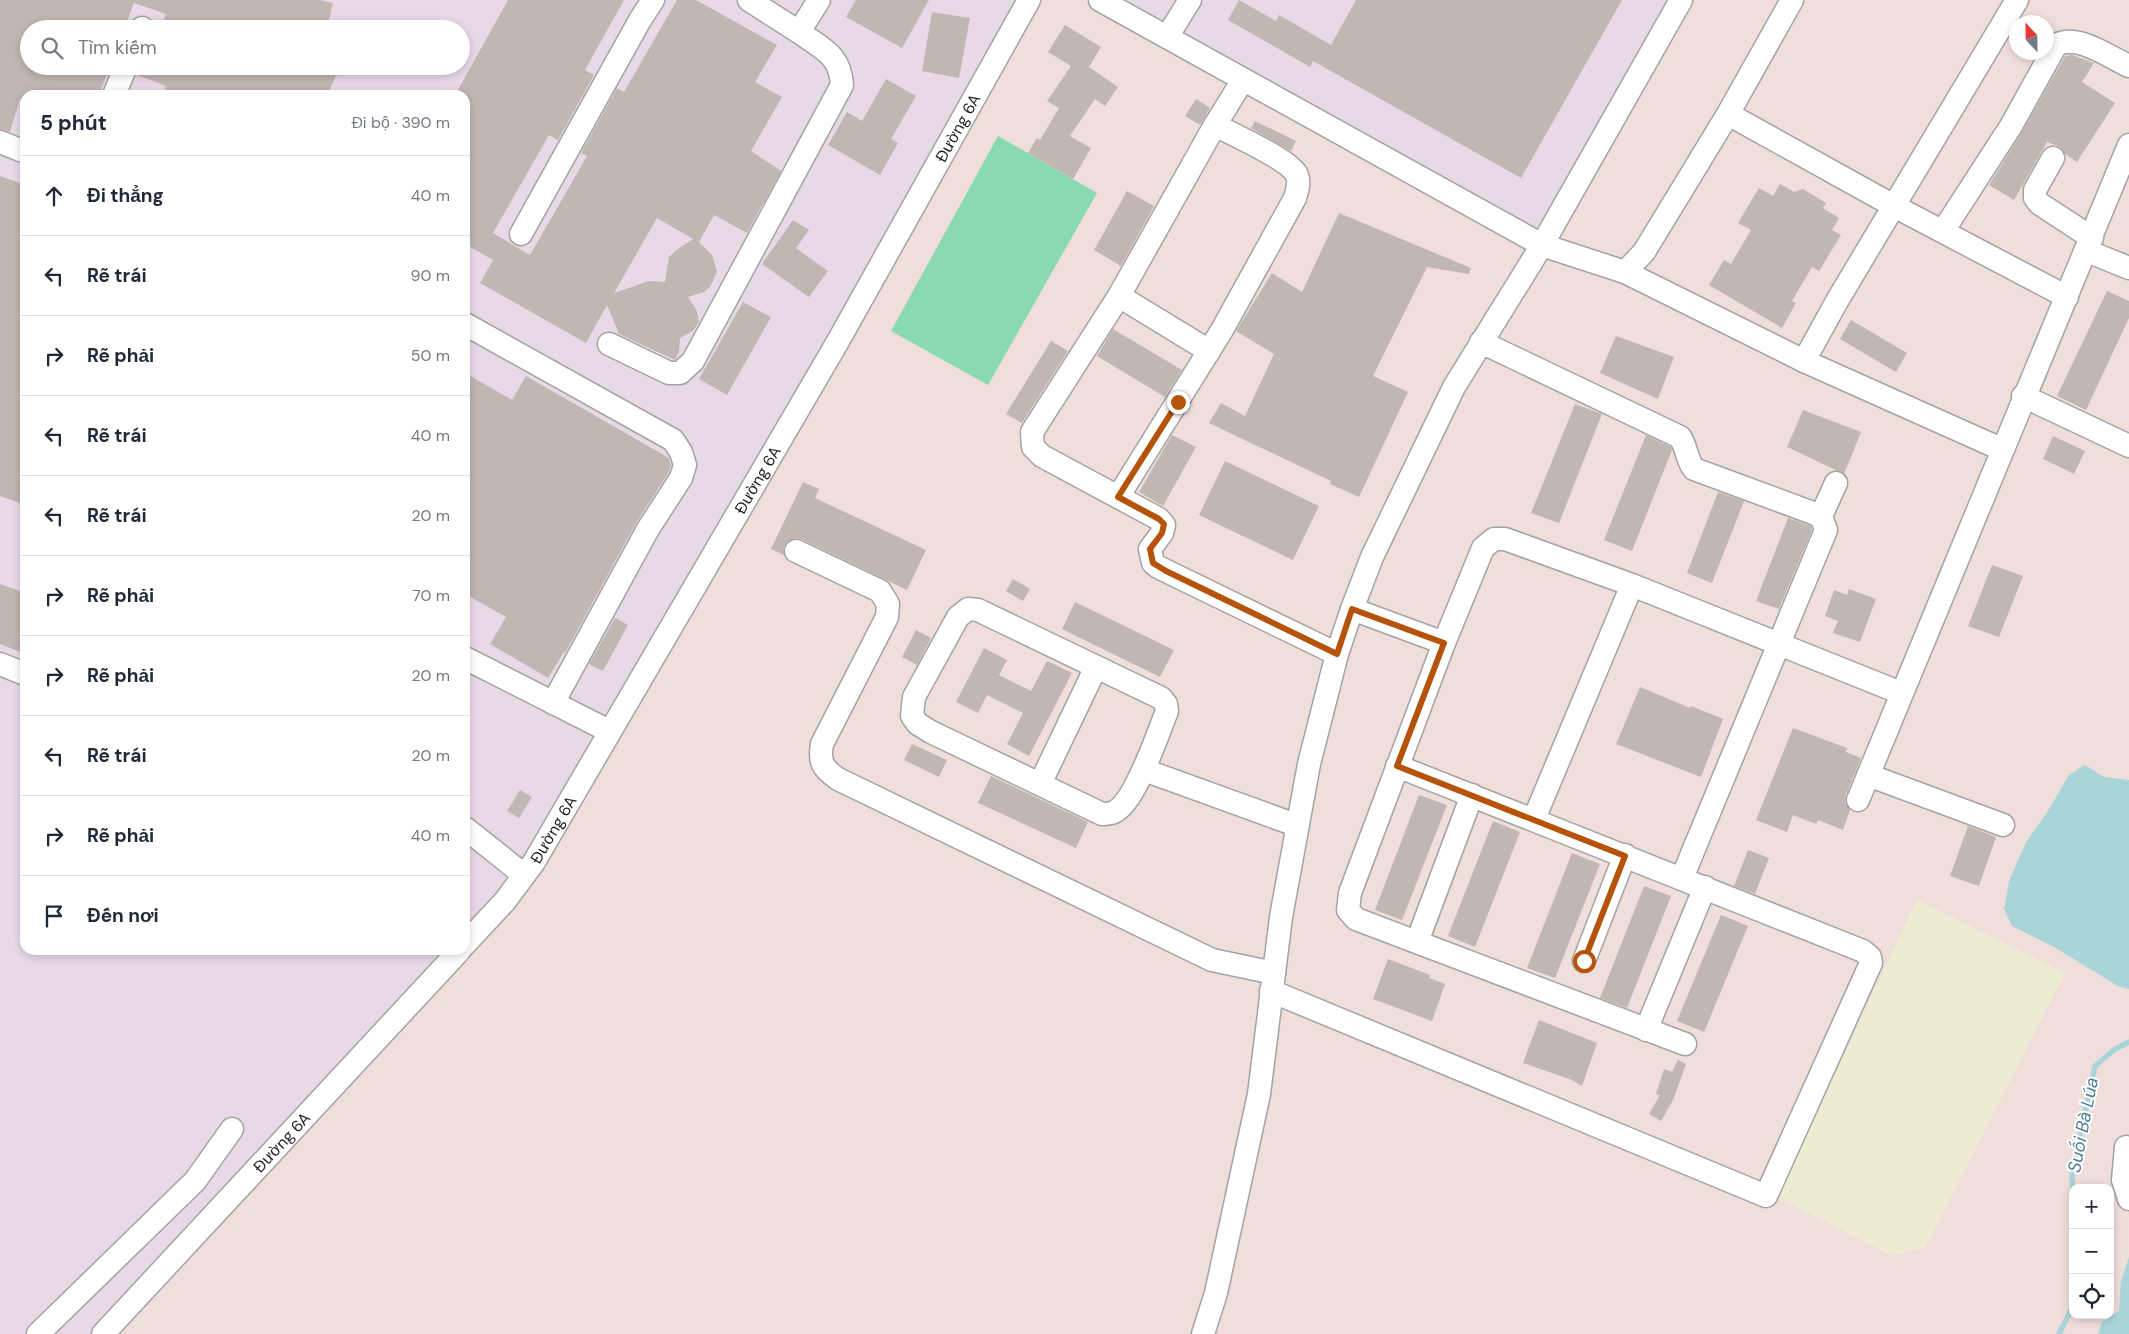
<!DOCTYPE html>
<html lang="vi">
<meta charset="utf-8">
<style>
:root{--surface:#fff;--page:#f2f2f3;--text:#1f2937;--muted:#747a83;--line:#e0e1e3}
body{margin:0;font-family:"DM Sans",sans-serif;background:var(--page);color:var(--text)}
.controls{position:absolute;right:15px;bottom:15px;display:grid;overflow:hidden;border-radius:10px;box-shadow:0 2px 8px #0003}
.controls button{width:45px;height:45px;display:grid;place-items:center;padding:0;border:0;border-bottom:1px solid var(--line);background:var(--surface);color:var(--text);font:25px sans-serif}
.compass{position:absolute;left:2009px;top:15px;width:45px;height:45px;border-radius:50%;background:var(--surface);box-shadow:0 2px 8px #0003;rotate:338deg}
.stop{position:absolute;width:15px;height:15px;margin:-11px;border:4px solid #b45309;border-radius:50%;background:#fff}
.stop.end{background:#b45309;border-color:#fff;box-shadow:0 1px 5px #0008}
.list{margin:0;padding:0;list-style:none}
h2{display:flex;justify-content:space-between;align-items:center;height:65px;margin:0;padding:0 20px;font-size:21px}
h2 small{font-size:16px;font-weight:400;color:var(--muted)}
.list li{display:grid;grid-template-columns:32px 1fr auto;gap:15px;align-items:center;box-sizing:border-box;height:80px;padding:0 20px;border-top:1px solid var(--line)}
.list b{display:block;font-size:19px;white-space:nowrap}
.list em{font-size:16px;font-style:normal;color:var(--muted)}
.icon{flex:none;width:28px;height:28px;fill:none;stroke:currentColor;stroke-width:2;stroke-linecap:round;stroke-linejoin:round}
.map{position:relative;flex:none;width:2129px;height:1334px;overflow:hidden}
.search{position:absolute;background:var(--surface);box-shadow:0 2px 8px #0003;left:20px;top:20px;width:450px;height:55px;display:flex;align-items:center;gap:12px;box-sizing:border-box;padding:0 18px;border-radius:28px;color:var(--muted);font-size:19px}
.panel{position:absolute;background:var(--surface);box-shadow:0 2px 8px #0003;left:20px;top:90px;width:450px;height:865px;border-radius:15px}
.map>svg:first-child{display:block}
</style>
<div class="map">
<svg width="2129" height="1334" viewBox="0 0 2129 1334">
<rect width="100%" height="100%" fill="#efebe6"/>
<!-- industrial -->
<path fill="#e8d9e7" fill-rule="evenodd" d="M0,0H1021L527,861L465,935V95H25V950H451L94,1334H0ZM29,29H461V66H29Z
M1113,0H1673L1538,236Z"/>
<!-- military -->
<path fill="#f0dedb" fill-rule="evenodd" d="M1036,0H1086L1532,247L1345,610L1253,1093L1196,1334H112L512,903Z
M1688,0H2129V1334H1210L1303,826L1357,617L1459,389ZM2016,22H2046V52H2016ZM2073,1188H2110V1315H2073Z"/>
<!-- farmland -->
<path fill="#edecd3" d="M1917,900L2065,973L1925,1248L1909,1250L1893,1256L1777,1197Z"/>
<!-- pitch -->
<path fill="#89d9b1" d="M998,136L1097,193L988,385L891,331Z"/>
<!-- water -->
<path fill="#a9d5da" d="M2085,765L2104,777L2129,780V989L2118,986L2054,947L2012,926L2004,909L2009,881L2026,842L2046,814L2069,775Z
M2129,1257V1334H2098L2102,1322L2119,1311L2121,1281Z"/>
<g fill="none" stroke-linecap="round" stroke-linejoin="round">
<!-- stream -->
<path stroke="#a9d5da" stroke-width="5.5" d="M2073,1196L2072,1173L2095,1066L2115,1049L2129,1042
M2059,1334L2073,1306"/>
</g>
<!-- building -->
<path fill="#c0b7b3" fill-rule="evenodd" d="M0,0H320L333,3L327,29H160L166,14L134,3L124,29H29V66H110L99,95H25V101L20,99L10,132L0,129Z
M508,0H624L585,70L594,75L558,140L549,135L493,233L530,255L587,156L581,153L617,88L624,92L677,0H696L777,45L755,82L782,97L751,151L781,171L747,233L714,215L699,242L712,255L717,272L710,287L704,292L688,297L697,311L699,322L693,331L680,338L679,352L675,360L619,334L607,305L586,343L480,283L493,260L465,244V95H455ZM657,218L693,239L675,251L669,257L665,282L649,281L614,293Z
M856,0H929L902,48L846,17Z
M1239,0L1276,21L1279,15L1331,45L1356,0H1622L1521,178L1313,61L1310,67L1228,20Z
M932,12L970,18L959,78L922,71Z
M1065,25L1101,47L1089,67L1118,87L1105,106L1095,99L1070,136L1091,148L1073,179L1028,153L1037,138L1040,140L1059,108L1047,101L1071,66L1048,52Z
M2072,55L2094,63L2082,82L2115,103L2077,162L2065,154L2060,147L2047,142L2014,200L1989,185L2022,132L2065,56Z
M139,66H242L269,74L272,66H341L327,95H164L166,86L137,75Z
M886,79L916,96L891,139L898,143L880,175L828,145L847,112L862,121Z
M1196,99L1210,108L1200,125L1185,116Z
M1255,121L1296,141L1291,151L1251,128Z
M0,176L25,185V505L0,496Z
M1780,184L1794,192L1803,189L1826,203L1823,208L1839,218L1832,230L1841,235L1819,271L1812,267L1792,301L1796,303L1782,328L1709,285L1724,260L1731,264L1751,230L1738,223L1759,188L1773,196Z
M1127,191L1154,206L1121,266L1094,250Z
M1339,213L1471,268L1469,274L1427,267L1373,376L1408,392L1359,497L1330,484L1331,481L1209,423L1221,403L1245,416L1274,354L1236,331L1272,273L1302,292Z
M793,220L809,230L796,248L828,271L809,297L762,264Z
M2107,291L2129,301V318L2086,410L2057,396Z
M743,302L771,317L727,395L699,379Z
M1851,320L1907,353L1896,372L1840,339Z
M1113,329L1182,370L1165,397L1097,356Z
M1616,336L1674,357L1658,399L1600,373Z
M1051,341L1068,351L1022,423L1006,414Z
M465,373L512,400L526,376L669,458L671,465L669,472L636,523L565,653L564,652L548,678L490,644L506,617L465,594Z
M1575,404L1602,414L1559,523L1531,513Z
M1803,410L1861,432L1844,474L1787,447Z
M1172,435L1196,447L1163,506L1139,492Z
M1646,435L1671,447L1672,450L1632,551L1604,540Z
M2053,436L2085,451L2074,474L2043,459Z
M1225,461L1319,506L1293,560L1199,515Z
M803,482L819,489L815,498L926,550L907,590L801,539L796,538L788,541L784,546V555L771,549Z
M1718,492L1744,501L1712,583L1687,573Z
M1788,518L1811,526L1812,530L1779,609L1756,601Z
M1992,565L2023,576L1999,637L1968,626Z
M1013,579L1030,589L1023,601L1006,591Z
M0,584L25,593V654L0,644Z
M1849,589L1876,599L1860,642L1833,633L1838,621L1825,616L1834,590L1847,595Z
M1075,602L1174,650L1160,677L1062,629Z
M615,618L628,625L603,671L589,664Z
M916,630L931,638L917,665L902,657Z
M984,648L1007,660L999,675L1031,691L1047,661L1072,673L1029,756L1007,744L1023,713L987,695L978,713L956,702Z
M1640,687L1690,708L1691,706L1723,719L1701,777L1616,744Z
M1793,728L1847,748L1846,752L1861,758L1846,795L1845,802L1850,810L1843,830L1818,820L1816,824L1793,815L1787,832L1756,820Z
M912,744L947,760L939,777L904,760Z
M991,776L1088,822L1076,848L978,803Z
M520,790L532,797L519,818L507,811Z
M1419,795L1447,805L1402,920L1375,910Z
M1493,821L1520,832L1475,947L1448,936Z
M1968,826L1996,837L1979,886L1950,876Z
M1748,850L1769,858L1755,894L1734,886Z
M1572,853L1600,864L1555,978L1527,968Z
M1644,886L1671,896L1627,1008L1600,998Z
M1721,915L1748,926L1704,1032L1677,1021Z
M1388,959L1430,975L1429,978L1445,984L1432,1021L1373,999Z
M1539,1020L1597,1043L1582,1086L1572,1080L1523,1063Z
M1678,1060L1686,1064L1673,1100L1661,1121L1649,1114L1660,1095L1656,1094L1664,1069L1672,1072Z"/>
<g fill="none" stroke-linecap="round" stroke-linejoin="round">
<defs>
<g id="minor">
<path d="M749,0L799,32L819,0"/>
<path d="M1100,0L1542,245L1625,272L1644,252L1728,114L1792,0"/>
<path d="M142,29V28"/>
<path d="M1167,37L1190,0"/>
<path d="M1243,80L1215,125L1119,296L1032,432L1033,447L1042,456L1159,519L1164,525L1162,533L1150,549L1153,563L1158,567L1337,654"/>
<path d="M114,95L126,66"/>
<path d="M1728,114L1894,206L2067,297"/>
<path d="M0,142L25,152"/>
<path d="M2053,158L2035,190V198L2040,204L2092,238"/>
<path d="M1943,231L2011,126L2056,45C2077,33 2109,57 2129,66"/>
<path d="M521,234L640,20L653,0"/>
<path d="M2087,251L2129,268"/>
<path d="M1625,272L1804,361"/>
<path d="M1119,296L1209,351"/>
<path d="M465,324L673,440L681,452L685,465L681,478L648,529L553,703"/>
<path d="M1481,342L1680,437C1687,447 1686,459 1694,469L1821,516L1826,530L1682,878"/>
<path d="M609,344L669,373H680L693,361L842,85C840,54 822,49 799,32"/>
<path d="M2023,396L2129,446"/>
<path d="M2001,449L1804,361L1837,301L2017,0"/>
<path d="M1118,497L1222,330L1295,198C1297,191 1300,183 1297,175C1290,160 1232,134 1215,125"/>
<path d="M1821,516L1836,483"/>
<path d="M796,551L880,591L888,604L887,617L822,744C819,762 822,768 838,779L1212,960L1274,973"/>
<path d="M968,609L978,610L1161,698L1166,704L1167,711C1158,733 1135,803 1114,812C1110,814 1106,814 1102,814L931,732L918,724L912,716L914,697L958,617Z"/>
<path d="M1352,609L1444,643"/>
<path d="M465,658L609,731"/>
<path d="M0,664L25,674"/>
<path d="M1144,770L1296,825"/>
<path d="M1868,775L2003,825"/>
<path d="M1040,784L1096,667"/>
<path d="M1858,800L2129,145"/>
<path d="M1534,819L1632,585"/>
<path d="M465,828L524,875"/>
<path d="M1417,942L1472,795"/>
<path id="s1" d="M465,944L505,901L534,862L837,343L1029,0"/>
<path d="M1584,961L1625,855"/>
<path d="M1271,991L1766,1196L1871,963L1870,957L1863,951L1397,766"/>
<path d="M1646,1030L1705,887"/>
<path d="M1685,1044L1356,919L1348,910L1350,893L1444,643L1483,548L1494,539H1505L1632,585L1901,693"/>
<path d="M2126,1147L2123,1180L2129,1199"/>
<path d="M38,1334L195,1181L232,1129"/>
<path id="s2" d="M103,1334L460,950"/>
<path d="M1203,1334L1216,1293L1259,1094L1281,917L1309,764L1337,654L1352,609L1372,557L1454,387L1542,245L1681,0"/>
</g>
</defs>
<!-- minor casing -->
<use href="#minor" stroke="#a3a3a3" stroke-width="25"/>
<!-- minor -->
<use href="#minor" stroke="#fff" stroke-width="22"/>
</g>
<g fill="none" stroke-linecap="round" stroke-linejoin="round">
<!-- route -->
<path stroke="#b45309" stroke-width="6" d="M1178,402L1118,497L1159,519L1164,524L1162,533L1150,549L1153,563L1166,571L1337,654L1352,609L1444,643L1397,766L1625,856L1584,961"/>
</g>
<g text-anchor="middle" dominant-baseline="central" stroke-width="4" stroke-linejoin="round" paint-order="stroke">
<!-- street labels -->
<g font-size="16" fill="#1f1f1f" stroke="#fff">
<text stroke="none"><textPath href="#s1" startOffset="955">Đường 6A</textPath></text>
<text stroke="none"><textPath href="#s1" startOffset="550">Đường 6A</textPath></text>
<text stroke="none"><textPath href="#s1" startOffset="145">Đường 6A</textPath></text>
<text stroke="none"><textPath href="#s2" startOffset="262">Đường 6A</textPath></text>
</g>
<!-- water labels -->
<g font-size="18" font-style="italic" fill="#4b7b9b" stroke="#fff">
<text transform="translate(2083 1125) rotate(-79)">Suối Bà Lúa</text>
</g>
</g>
</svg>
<div class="controls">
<button>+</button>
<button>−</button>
<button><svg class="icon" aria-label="locate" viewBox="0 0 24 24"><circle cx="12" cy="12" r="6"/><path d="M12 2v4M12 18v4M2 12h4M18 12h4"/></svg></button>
</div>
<svg class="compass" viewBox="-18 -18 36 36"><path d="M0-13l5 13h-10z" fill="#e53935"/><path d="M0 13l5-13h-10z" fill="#747a83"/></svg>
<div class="stop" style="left:1584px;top:961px"></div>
<div class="stop end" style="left:1178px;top:402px"></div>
<div class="search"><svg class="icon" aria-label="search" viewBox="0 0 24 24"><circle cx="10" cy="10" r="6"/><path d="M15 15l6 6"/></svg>Tìm kiếm</div>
<section class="panel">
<h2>5 phút<small>Đi bộ · 390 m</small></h2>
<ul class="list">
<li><svg class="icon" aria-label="ahead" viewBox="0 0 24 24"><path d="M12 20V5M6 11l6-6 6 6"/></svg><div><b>Đi thẳng</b></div><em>40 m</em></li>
<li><svg class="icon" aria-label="left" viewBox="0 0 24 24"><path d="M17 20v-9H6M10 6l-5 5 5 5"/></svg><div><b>Rẽ trái</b></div><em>90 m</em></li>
<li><svg class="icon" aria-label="right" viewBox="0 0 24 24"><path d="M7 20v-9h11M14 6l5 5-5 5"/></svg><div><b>Rẽ phải</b></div><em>50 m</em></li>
<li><svg class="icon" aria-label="left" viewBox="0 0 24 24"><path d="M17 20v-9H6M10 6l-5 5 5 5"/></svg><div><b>Rẽ trái</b></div><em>40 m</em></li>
<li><svg class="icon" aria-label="left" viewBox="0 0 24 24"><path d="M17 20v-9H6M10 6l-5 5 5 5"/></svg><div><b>Rẽ trái</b></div><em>20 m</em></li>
<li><svg class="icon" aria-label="right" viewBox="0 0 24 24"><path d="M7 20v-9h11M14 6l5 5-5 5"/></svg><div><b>Rẽ phải</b></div><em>70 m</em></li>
<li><svg class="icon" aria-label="right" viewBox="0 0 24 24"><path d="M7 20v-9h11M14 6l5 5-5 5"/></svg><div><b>Rẽ phải</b></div><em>20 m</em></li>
<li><svg class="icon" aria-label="left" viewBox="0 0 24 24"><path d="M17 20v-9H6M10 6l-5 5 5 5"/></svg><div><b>Rẽ trái</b></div><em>20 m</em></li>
<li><svg class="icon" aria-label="right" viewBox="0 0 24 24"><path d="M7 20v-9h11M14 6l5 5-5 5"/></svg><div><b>Rẽ phải</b></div><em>40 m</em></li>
<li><svg class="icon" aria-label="arrive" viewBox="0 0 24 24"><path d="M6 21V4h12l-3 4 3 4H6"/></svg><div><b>Đến nơi</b></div></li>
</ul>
</section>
</div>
